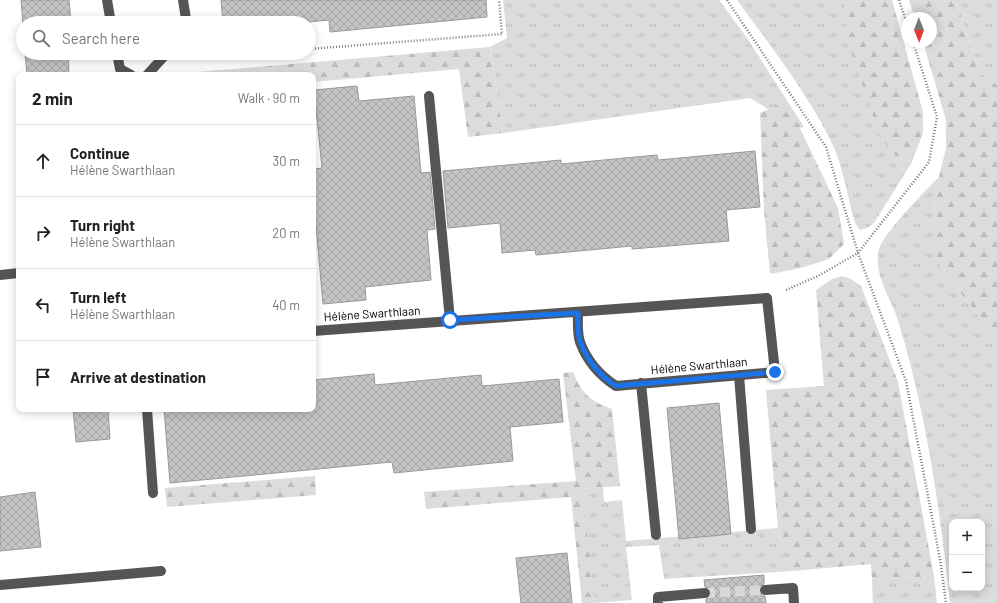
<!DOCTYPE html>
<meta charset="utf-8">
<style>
:root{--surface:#fff;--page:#f6f6f6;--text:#222;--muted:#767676;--line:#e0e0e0}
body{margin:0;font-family:Barlow,sans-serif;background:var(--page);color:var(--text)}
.controls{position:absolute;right:12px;bottom:12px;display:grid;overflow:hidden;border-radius:8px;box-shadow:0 2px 10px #0003}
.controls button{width:36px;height:36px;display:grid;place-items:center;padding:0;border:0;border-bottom:1px solid var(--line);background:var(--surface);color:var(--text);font:20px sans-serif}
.compass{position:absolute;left:901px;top:12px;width:36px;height:36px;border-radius:50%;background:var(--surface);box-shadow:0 2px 10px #0003;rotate:179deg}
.stop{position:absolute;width:12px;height:12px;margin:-9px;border:3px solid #1a73e8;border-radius:50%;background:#fff}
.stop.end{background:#1a73e8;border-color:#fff;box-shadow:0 1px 4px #0008}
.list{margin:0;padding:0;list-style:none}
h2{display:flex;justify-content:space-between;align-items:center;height:52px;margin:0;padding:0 16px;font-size:17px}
h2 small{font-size:13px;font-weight:400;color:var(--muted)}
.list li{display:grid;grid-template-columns:26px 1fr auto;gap:12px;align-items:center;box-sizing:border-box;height:72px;padding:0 16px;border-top:1px solid var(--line)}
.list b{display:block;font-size:15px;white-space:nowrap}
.list p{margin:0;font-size:13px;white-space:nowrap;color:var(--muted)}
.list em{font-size:13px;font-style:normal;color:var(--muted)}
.icon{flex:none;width:22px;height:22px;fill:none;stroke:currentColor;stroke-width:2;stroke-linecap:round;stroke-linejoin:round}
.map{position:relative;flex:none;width:997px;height:603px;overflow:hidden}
.search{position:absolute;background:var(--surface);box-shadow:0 2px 10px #0003;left:16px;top:16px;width:300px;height:44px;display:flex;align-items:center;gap:10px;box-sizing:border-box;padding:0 14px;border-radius:22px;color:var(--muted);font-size:15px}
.panel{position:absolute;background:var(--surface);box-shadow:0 2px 10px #0003;left:16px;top:72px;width:300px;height:340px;border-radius:8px}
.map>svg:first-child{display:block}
</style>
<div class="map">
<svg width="997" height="603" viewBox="0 0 997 603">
<defs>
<pattern id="grass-tufts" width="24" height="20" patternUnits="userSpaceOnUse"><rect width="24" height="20" fill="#dcdcdc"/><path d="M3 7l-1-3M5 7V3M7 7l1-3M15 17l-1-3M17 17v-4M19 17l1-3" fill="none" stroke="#bbb"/></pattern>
<pattern id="forest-firs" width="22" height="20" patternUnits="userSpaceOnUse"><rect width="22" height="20" fill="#dcdcdc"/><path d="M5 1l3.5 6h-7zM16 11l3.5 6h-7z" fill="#bbb"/></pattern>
<pattern id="building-cross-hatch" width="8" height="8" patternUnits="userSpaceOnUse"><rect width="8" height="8" fill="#c4c4c4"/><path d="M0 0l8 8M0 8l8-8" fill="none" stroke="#a7a7a7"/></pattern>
</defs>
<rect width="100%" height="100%" fill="#fff"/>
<!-- grass -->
<path fill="url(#grass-tufts)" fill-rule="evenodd" d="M503,0H719L747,38L804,127L786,132L768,109L750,98L503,133L490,47L507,38Z
M737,0H842L845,16L892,154L912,162L874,223L867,228L860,230L855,223C848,199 844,173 835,150C811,97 771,47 737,0Z
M956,0H997V85L980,74Z
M939,177L933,218L939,264L993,335L997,346V603H950C940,508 926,412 898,320C890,296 873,275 879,249C882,235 927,189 939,177ZM952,522H982V588H952Z
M603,487L604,502L622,500L626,541L778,528L792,571L664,579L659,545L626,547L632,600L594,603L582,489Z
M934,576L937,603H873L872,580Z"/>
<!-- forest -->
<path fill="url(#forest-firs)" d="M842,0H892L923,112V133L912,162L892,154L879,133L848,42Z
M909,0H956L980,74L997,85V346L993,335L939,264L934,244L933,218L939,177L946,148V120L923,42H931V18H915Z
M490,47L503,133L468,137L459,69L313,82V75H194L197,72Z
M787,101L838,208L844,244L829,259L801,268L770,274L764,210L760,113Z
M842,276L851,279L861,286L898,382L934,576L872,580L871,564L792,571L778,528L766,390L824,386L816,290L832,279Z
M573,372C582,394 590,401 612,409L620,486L583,489L594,603H582L571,497L426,509L424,492L576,481L563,373Z
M315,476L316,495L167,507L165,488Z"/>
<!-- building -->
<path fill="url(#building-cross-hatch)" stroke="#999" d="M21,0H69L71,23H23V25Z
M221,0H486L487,17L330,32L329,20L298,23H223Z
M25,53H68L69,75H27Z
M357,86L359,101L414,96L421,173L430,172L435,229L427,230L431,280L365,287L366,300L323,304L313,192V169L322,168L314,90Z
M755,151L760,207L726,210L729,241L632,249V246L536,255L535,250L502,253L500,223L448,228L443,171L561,160V164L657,155L658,160Z
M374,374L375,385L481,375L482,386L559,379L563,422L510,427L513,461L394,473L392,462L170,483L164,409H313V380Z
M719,403L731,534L679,539L667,408Z
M73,409H108L110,439L76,442Z
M35,492L41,547L0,551V497Z
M567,553L572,603H521L516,558Z
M764,575V584L759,587V591L762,596H765L766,603H706V599L709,598L711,593L710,589L705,587L704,580Z"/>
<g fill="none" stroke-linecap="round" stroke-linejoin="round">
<!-- minor-tunnel -->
<path stroke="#d9d9d9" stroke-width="10" stroke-dasharray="10 5" stroke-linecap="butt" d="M705,593L765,590"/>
<!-- path -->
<path stroke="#777" stroke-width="2.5" stroke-dasharray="1 2" stroke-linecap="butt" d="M727,0L826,147L858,253L906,381L940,559L946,603
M899,0L907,24
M309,49L502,34L499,0
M237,53H251
M786,290L818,276L858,253L929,162L937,117L913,42"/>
<!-- minor -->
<path stroke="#555" stroke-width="10" d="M107,0L111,23
M183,0L186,19L184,23
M117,53L120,69L131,75
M147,75L167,53
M429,96L450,320
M0,275L19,273
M313,331L767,298L775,372L616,386C599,375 587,361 580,342C577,333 578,322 578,313
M739,375L751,529
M641,383L656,535
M147,409L153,493
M0,585L161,571
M765,590L793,588L794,603
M658,603V597L705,593"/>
</g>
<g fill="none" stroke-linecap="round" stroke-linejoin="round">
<!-- route -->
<path stroke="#1a73e8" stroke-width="5" d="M450,320L578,313C578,322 577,333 580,341C587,361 599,375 616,386L775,372"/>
</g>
<g text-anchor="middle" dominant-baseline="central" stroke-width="4" stroke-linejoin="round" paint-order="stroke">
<!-- street labels -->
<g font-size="12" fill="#000" stroke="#fff">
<text transform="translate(372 313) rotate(-4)">Hélène Swarthlaan</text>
<text transform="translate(699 365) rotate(-5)">Hélène Swarthlaan</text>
</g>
</g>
</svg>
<div class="controls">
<button>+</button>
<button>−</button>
</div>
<svg class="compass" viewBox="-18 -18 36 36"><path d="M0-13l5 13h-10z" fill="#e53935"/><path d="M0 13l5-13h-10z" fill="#767676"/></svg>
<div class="stop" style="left:450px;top:320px"></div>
<div class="stop end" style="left:775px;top:372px"></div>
<div class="search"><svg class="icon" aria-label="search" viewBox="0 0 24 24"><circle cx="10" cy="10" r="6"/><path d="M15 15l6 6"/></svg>Search here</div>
<section class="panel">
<h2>2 min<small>Walk · 90 m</small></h2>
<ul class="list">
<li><svg class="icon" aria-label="ahead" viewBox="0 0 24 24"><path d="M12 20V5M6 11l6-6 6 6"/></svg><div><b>Continue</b><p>Hélène Swarthlaan</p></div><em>30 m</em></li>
<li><svg class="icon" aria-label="right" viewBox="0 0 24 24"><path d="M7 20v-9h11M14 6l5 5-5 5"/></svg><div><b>Turn right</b><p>Hélène Swarthlaan</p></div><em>20 m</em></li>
<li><svg class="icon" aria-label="left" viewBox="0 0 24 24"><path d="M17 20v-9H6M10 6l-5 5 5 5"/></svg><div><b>Turn left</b><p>Hélène Swarthlaan</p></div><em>40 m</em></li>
<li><svg class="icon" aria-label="arrive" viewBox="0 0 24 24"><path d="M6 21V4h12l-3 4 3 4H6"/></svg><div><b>Arrive at destination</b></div></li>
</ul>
</section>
</div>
